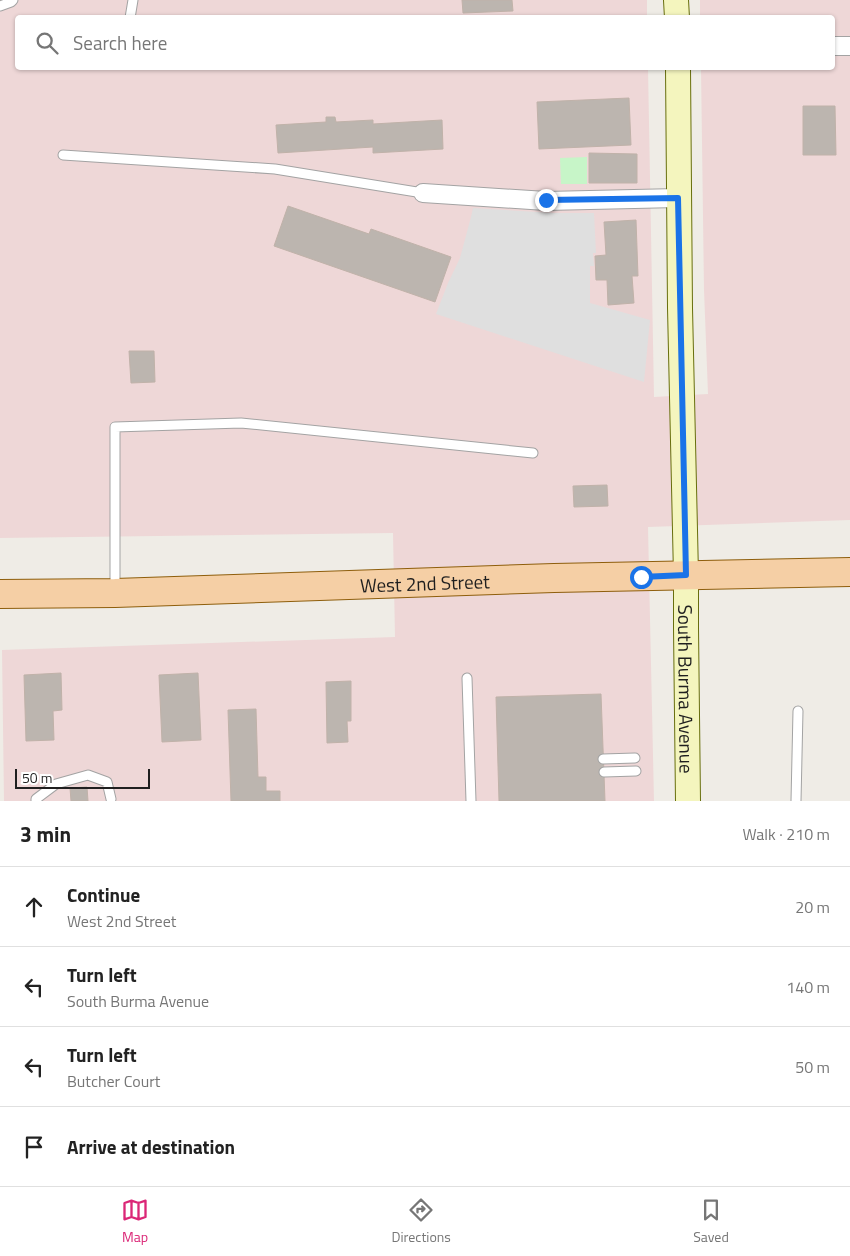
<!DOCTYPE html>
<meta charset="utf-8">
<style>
:root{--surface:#fff;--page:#f2f2f2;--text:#222;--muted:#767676;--line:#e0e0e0;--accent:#db2777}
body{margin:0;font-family:"Titillium Web",sans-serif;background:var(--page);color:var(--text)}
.scale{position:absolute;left:15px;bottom:12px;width:135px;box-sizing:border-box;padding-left:5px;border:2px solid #1f1f1f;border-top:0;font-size:14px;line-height:18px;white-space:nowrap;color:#1f1f1f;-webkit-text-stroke:4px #fff;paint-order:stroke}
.stop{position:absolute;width:15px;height:15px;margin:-11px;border:4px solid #1a73e8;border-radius:50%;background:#fff}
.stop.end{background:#1a73e8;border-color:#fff;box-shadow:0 1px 5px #0008}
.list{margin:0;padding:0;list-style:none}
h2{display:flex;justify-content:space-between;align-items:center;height:65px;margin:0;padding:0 20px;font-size:21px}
h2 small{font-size:16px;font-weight:400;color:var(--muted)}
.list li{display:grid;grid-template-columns:32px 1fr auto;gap:15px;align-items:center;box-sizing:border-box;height:80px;padding:0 20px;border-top:1px solid var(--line)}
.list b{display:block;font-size:19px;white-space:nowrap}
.list p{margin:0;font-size:16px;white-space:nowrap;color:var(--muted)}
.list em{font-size:16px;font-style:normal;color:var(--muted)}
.icon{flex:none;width:28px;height:28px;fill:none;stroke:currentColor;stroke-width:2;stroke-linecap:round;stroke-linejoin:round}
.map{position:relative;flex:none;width:850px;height:801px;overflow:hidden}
.search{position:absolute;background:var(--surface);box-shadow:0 1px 4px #0004;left:15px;right:15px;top:15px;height:55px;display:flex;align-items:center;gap:12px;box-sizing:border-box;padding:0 18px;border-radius:5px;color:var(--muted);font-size:19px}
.sheet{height:385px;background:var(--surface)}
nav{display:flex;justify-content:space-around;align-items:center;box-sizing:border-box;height:70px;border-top:1px solid var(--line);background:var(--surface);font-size:14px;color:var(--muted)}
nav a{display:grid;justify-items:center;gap:2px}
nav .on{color:var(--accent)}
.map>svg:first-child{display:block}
</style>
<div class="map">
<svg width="850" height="801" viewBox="0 0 850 801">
<rect width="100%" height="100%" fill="#efece6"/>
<!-- commercial -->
<path fill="#eed7d7" d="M0,0H647V18H18V68H648L654,397L708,394L704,290L701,68H832V18L700,17V0H850V520L648,527L654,801H4L2,650L395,637L393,533L0,538Z"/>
<!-- park -->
<path fill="#c7f5c8" d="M587,157V184H561L560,158Z"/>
<!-- parking -->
<path fill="#dfdfdf" d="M473,208L554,213H594L596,253H593L594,266H590V303L650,320L644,382L436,314L448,283L460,258L471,217Z"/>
<!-- building -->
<path fill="#bcb5af" stroke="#c0b2a9" d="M462,0H512L513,11L463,13Z
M629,98L631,145L539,149L537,102Z
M803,106H835L836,155H803Z
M326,117H335L336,122L373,120V124L442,120L443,149L373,153V147L278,153L276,125L326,122Z
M589,153L637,154V183H589Z
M288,206L369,234L371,229L451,257L435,302L274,246Z
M636,220L638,276H632L634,303L608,305L607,280H596L595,256L606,255L604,222Z
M129,351H154L155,382L131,383Z
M607,485L608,506L574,507L573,486Z
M61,673L62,710L53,711L54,740L26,741L24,675Z
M198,673L201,740L162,742L159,675Z
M351,681V721H347L348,742L327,743L326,682Z
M601,694L605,801H499L496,697Z
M256,709L258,777H266V791H280V801H231L228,710Z
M87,787L88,801H71L70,788Z"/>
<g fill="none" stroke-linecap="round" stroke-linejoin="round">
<defs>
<path id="lane" d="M0,6L11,2L13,0
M130,18L133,0
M63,155L275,169L423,193
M115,590V427L241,423L533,453
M467,678L471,801
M603,759L635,758
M604,772L636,771
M36,801V799L56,784L88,775L107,782L111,799
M796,801L798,711"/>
<path id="street" d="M832,46H850
M423,193L546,201L678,198"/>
<g id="secondary">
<path d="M676,0L677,18"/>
<path id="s1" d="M678,68L680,308L686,575V628L688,801"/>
</g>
<g id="primary">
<path id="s2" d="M0,594L115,593L554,578L850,572"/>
</g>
</defs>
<!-- lane casing -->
<use href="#lane" stroke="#a3a3a3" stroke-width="11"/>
<!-- street casing -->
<use href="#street" stroke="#a3a3a3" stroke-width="20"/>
<!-- secondary casing -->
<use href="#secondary" stroke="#686f0d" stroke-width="26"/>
<!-- primary casing -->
<use href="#primary" stroke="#8e5e0c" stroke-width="30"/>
<!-- lane -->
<use href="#lane" stroke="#fff" stroke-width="9"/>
<!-- street -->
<use href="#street" stroke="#fff" stroke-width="18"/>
<!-- secondary -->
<use href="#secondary" stroke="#f4f5be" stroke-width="24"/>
<!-- primary -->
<use href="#primary" stroke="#f5cfa5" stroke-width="28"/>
</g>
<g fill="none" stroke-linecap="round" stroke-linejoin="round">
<!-- route -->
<path stroke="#1a73e8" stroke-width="6" d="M546,200L678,198L686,575L641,577"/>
</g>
<g text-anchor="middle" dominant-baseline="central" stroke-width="4" stroke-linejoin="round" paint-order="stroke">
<!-- street labels -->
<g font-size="19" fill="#1f1f1f" stroke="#fff">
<text stroke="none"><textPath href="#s2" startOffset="425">West 2nd Street</textPath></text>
<text stroke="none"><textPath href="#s1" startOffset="621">South Burma Avenue</textPath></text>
</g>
</g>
</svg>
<div class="scale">50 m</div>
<div class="stop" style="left:641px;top:577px"></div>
<div class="stop end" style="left:546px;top:200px"></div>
<div class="search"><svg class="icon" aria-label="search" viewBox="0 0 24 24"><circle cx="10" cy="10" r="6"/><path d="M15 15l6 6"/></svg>Search here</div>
</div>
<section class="sheet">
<h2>3 min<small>Walk · 210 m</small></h2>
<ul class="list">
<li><svg class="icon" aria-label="ahead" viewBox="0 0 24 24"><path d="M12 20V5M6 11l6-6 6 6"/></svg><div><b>Continue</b><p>West 2nd Street</p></div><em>20 m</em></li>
<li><svg class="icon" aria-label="left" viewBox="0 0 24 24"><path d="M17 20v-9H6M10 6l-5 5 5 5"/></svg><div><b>Turn left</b><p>South Burma Avenue</p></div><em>140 m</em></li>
<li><svg class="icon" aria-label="left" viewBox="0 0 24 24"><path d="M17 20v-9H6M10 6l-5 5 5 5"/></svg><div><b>Turn left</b><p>Butcher Court</p></div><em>50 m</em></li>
<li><svg class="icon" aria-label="arrive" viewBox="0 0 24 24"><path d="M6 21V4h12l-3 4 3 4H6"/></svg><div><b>Arrive at destination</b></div></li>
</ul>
</section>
<nav>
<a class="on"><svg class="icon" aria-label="map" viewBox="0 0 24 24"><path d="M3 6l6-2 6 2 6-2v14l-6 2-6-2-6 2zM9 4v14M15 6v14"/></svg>Map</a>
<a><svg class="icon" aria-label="directions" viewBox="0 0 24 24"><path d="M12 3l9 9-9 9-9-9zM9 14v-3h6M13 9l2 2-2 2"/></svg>Directions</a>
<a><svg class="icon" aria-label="saved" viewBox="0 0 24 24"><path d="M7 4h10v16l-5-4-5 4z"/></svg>Saved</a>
</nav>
